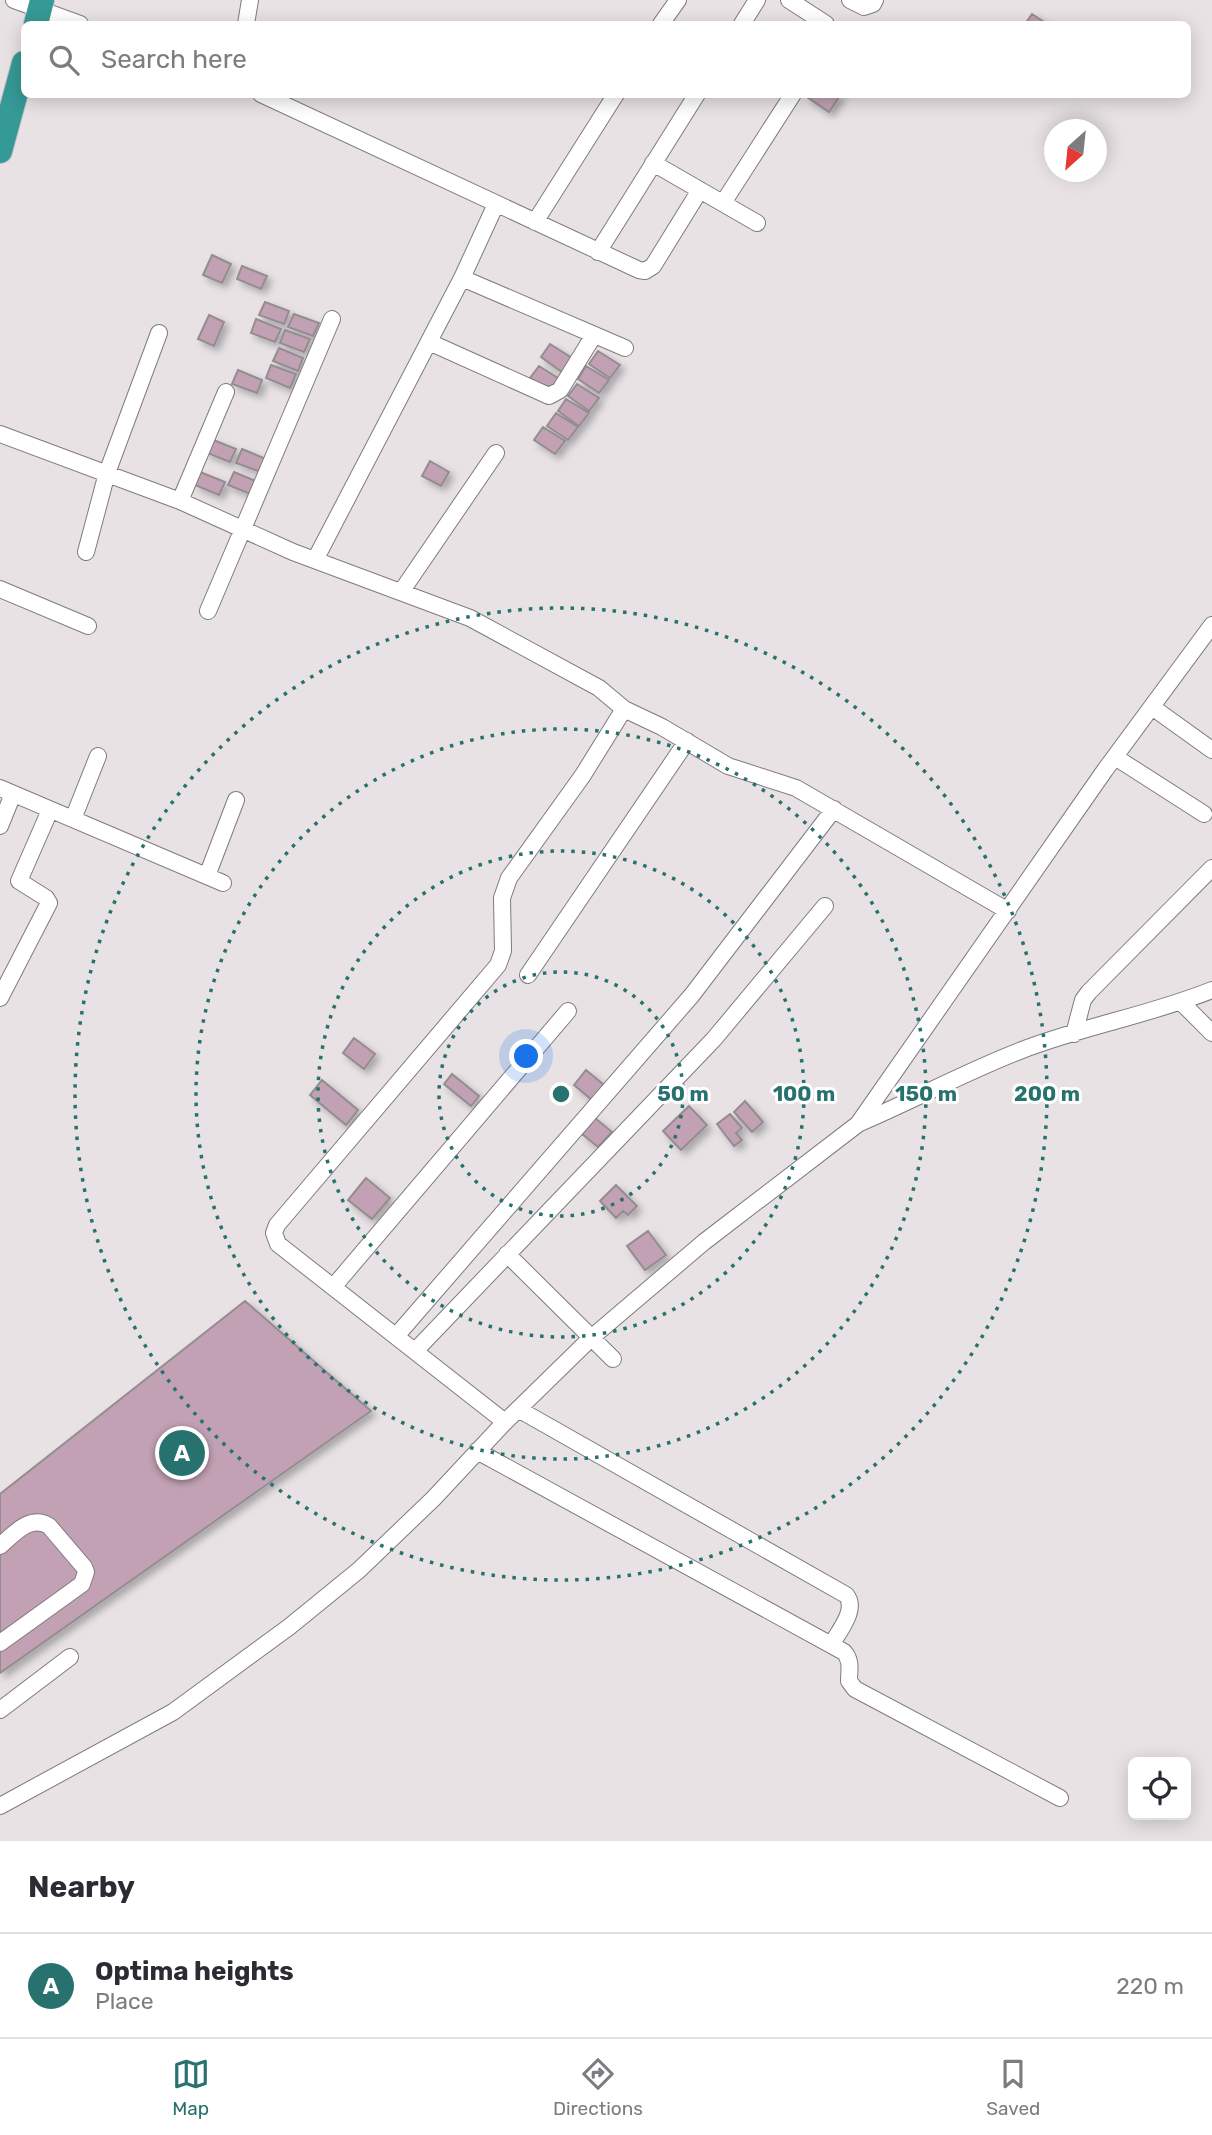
<!DOCTYPE html>
<style>
:root{--surface:#fff;--page:#f7f7f7;--text:#2b2b33;--muted:#7c7c81;--line:#e1e1e2;--accent:#27716e}
body{margin:0;font-family:Rubik,sans-serif;background:var(--page);color:var(--text)}
.controls{position:absolute;right:21px;bottom:21px;display:grid;overflow:hidden;border-radius:10px;box-shadow:0 4px 18px #0003}
.controls button{width:63px;height:63px;display:grid;place-items:center;padding:0;border:0;border-bottom:2px solid var(--line);background:var(--surface);color:var(--text);font:35px sans-serif}
.compass{position:absolute;left:1044px;top:119px;width:63px;height:63px;border-radius:50%;background:var(--surface);box-shadow:0 4px 18px #0003;rotate:207deg}
.you{position:absolute;left:527px;top:1057px;width:24px;height:24px;margin:-18px;border:5px solid #fff;border-radius:50%;background:#1a73e8;box-shadow:0 0 0 10px #1a73e833}
.badge{display:grid;place-items:center;width:46px;height:46px;border-radius:50%;background:var(--accent);color:#fff;font-size:23px;font-weight:700}
.pin{position:absolute;translate:-50% -50%;border:4px solid #fff;box-shadow:0 2px 7px #0006}
.list{margin:0;padding:0;list-style:none}
h2{display:flex;justify-content:space-between;align-items:center;height:91px;margin:0;padding:0 28px;font-size:30px}
h2 small{font-size:23px;font-weight:400;color:var(--muted)}
.list li{display:grid;grid-template-columns:46px 1fr auto;gap:21px;align-items:center;box-sizing:border-box;height:105px;padding:0 28px;border-top:2px solid var(--line)}
.list b{display:block;font-size:26px;white-space:nowrap}
.list p{margin:0;font-size:23px;white-space:nowrap;color:var(--muted)}
.list em{font-size:23px;font-style:normal;color:var(--muted)}
.icon{flex:none;width:38px;height:38px;fill:none;stroke:currentColor;stroke-width:2;stroke-linecap:round;stroke-linejoin:round}
.map{position:relative;flex:none;width:1212px;height:1841px;overflow:hidden}
.search{position:absolute;background:var(--surface);box-shadow:0 4px 18px #0003;left:21px;right:21px;top:21px;height:77px;display:flex;align-items:center;gap:18px;box-sizing:border-box;padding:0 24px;border-radius:10px;color:var(--muted);font-size:26px}
.sheet{height:196px;background:var(--surface)}
nav{display:flex;justify-content:space-around;align-items:center;box-sizing:border-box;height:98px;border-top:2px solid var(--line);background:var(--surface);font-size:19px;color:var(--muted)}
nav a{display:grid;justify-items:center;gap:4px}
nav .on{color:var(--accent)}
.map>svg:first-child{display:block}
</style>
<div class="map">
<svg width="1212" height="1841" viewBox="0 0 1212 1841">
<defs>
<filter id="shadow"><feDropShadow dx="4.5" dy="4.5" stdDeviation="3.5" flood-color="#0004"/></filter>
</defs>
<rect width="100%" height="100%" fill="#e8e2e5"/>
<!-- building -->
<path fill="#c1a1b3" stroke="#938d90" stroke-width="2" filter="url(#shadow)" d="M1032,14L1047,24H1025Z
M809,94H841L829,112L807,97Z
M212,255L231,264L222,283L203,275Z
M242,266L267,276L261,289L237,279Z
M265,302L289,311L284,324L259,315Z
M294,314L319,323L313,336L288,327Z
M209,315L224,322L214,346L198,339Z
M256,319L281,329L275,342L251,333Z
M285,330L310,339L304,352L280,343Z
M550,344L572,358L562,372L541,357Z
M279,348L303,358L298,371L273,361Z
M598,351L620,365L610,378L589,364Z
M271,365L296,374L290,388L266,378Z
M539,366L561,380L551,393L530,378Z
M586,366L609,380L599,393L578,379Z
M238,370L262,380L257,393L232,384Z
M577,384L599,398L589,411L568,396Z
M566,399L589,413L579,426L558,411Z
M556,413L578,427L568,440L547,426Z
M543,427L565,441L555,454L534,440Z
M211,439L236,449L230,462L205,452Z
M242,449L266,459L261,472L236,463Z
M430,461L449,472L441,486L422,476Z
M200,472L225,482L219,495L195,485Z
M234,472L258,482L253,495L228,485Z
M354,1038L375,1054L364,1069L343,1053Z
M586,1070L604,1085L592,1100L574,1085Z
M452,1074L479,1096L471,1106L444,1084Z
M322,1080L358,1110L346,1125L310,1095Z
M745,1101L763,1122L752,1132L734,1112Z
M689,1106L707,1125L681,1150L663,1131Z
M730,1114L742,1128L736,1133L742,1140L734,1146L717,1124Z
M595,1118L612,1132L598,1147L582,1134Z
M366,1178L390,1198L372,1219L348,1200Z
M616,1185L637,1206L628,1215L623,1211L616,1218L600,1201Z
M648,1231L666,1255L645,1270L627,1246Z
M245,1301L371,1411L0,1673V1494Z"/>
<g fill="none" stroke-linecap="round" stroke-linejoin="round">
<defs>
<path id="minor" d="M14,0L80,24
M789,0L826,24
M850,0L864,7L873,4L875,0
M246,24L250,0
M661,24L678,0
M742,24L757,0
M261,94L639,270L645,271L653,266L700,190
M653,163L757,223
M723,203L793,94
M535,222L616,94
M598,252L697,94
M462,278L625,348
M429,342L549,396L560,390L594,335
M0,434L180,501L293,552L470,618L599,688L624,709L662,727L728,766L796,788L1008,911
M180,501L226,392
M86,552L107,473L159,333
M315,560L462,278L496,204
M0,589L88,626
M401,592L496,453
M208,611L332,319
M1152,707L1212,750
M1115,757L1204,814
M0,788L223,883
M73,819L98,756
M0,826L13,794
M207,876L236,800
M528,975L687,741
M0,998L49,903L46,898L19,881L50,810
M1182,1003L1212,1033
M1074,1034L1083,1000L1089,992L1212,868
M860,1123C914,1100 967,1071 1022,1050C1084,1026 1150,1015 1212,990
M507,1254L613,1359
M334,1286L568,1011
M397,1335L692,995L834,809
M416,1350L714,1039L825,906
M518,1409L846,1595C858,1609 839,1631 831,1645
M505,1422L278,1244L274,1233L277,1225L498,965L503,951L502,898L509,878L583,775L624,709
M477,1451L844,1652C852,1661 849,1670 849,1681L855,1689L1060,1798
M0,1546C14,1534 30,1514 49,1526L84,1567L86,1572L82,1584L0,1643
M0,1710L70,1657
M0,1806L173,1712L289,1627L359,1570L434,1498L505,1422L591,1338L704,1242L858,1124L1105,770L1212,625"/>
<path id="highway" d="M36,24L42,0
M0,151L24,63"/>
</defs>
<!-- minor casing -->
<use href="#minor" stroke="#807a7e" stroke-width="18"/>
<!-- highway casing -->
<use href="#highway" stroke="#c1c0c0" stroke-width="26"/>
<!-- minor -->
<use href="#minor" stroke="#fff" stroke-width="16"/>
<!-- highway -->
<use href="#highway" stroke="#359995" stroke-width="24"/>
</g>
<!-- distance rings -->
<g fill="none" stroke="#27716e" stroke-width="3.5" stroke-dasharray="3.5 7">
<circle cx="561" cy="1094" r="122"/>
<circle cx="561" cy="1094" r="243"/>
<circle cx="561" cy="1094" r="365"/>
<circle cx="561" cy="1094" r="486"/>
</g>
<circle cx="561" cy="1094" r="10" fill="#27716e" stroke="#fff" stroke-width="3.5"/>
<g font-size="21" text-anchor="middle" font-weight="bold" fill="#27716e" stroke="#fff" stroke-width="6" stroke-linejoin="round" paint-order="stroke">
<text x="683" y="1101">50 m</text>
<text x="804" y="1101">100 m</text>
<text x="926" y="1101">150 m</text>
<text x="1047" y="1101">200 m</text>
</g>
</svg>
<div class="controls">
<button><svg class="icon" aria-label="locate" viewBox="0 0 24 24"><circle cx="12" cy="12" r="6"/><path d="M12 2v4M12 18v4M2 12h4M18 12h4"/></svg></button>
</div>
<svg class="compass" viewBox="-18 -18 36 36"><path d="M0-13l5 13h-10z" fill="#e53935"/><path d="M0 13l5-13h-10z" fill="#7c7c81"/></svg>
<div class="you"></div>
<div class="pin badge" style="left:182px;top:1453px">A</div>
<div class="search"><svg class="icon" aria-label="search" viewBox="0 0 24 24"><circle cx="10" cy="10" r="6"/><path d="M15 15l6 6"/></svg>Search here</div>
</div>
<section class="sheet">
<h2>Nearby<small></small></h2>
<ul class="list">
<li><span class="badge">A</span><div><b>Optima heights</b><p>Place</p></div><em>220 m</em></li>
</ul>
</section>
<nav>
<a class="on"><svg class="icon" aria-label="map" viewBox="0 0 24 24"><path d="M3 6l6-2 6 2 6-2v14l-6 2-6-2-6 2zM9 4v14M15 6v14"/></svg>Map</a>
<a><svg class="icon" aria-label="directions" viewBox="0 0 24 24"><path d="M12 3l9 9-9 9-9-9zM9 14v-3h6M13 9l2 2-2 2"/></svg>Directions</a>
<a><svg class="icon" aria-label="saved" viewBox="0 0 24 24"><path d="M7 4h10v16l-5-4-5 4z"/></svg>Saved</a>
</nav>
